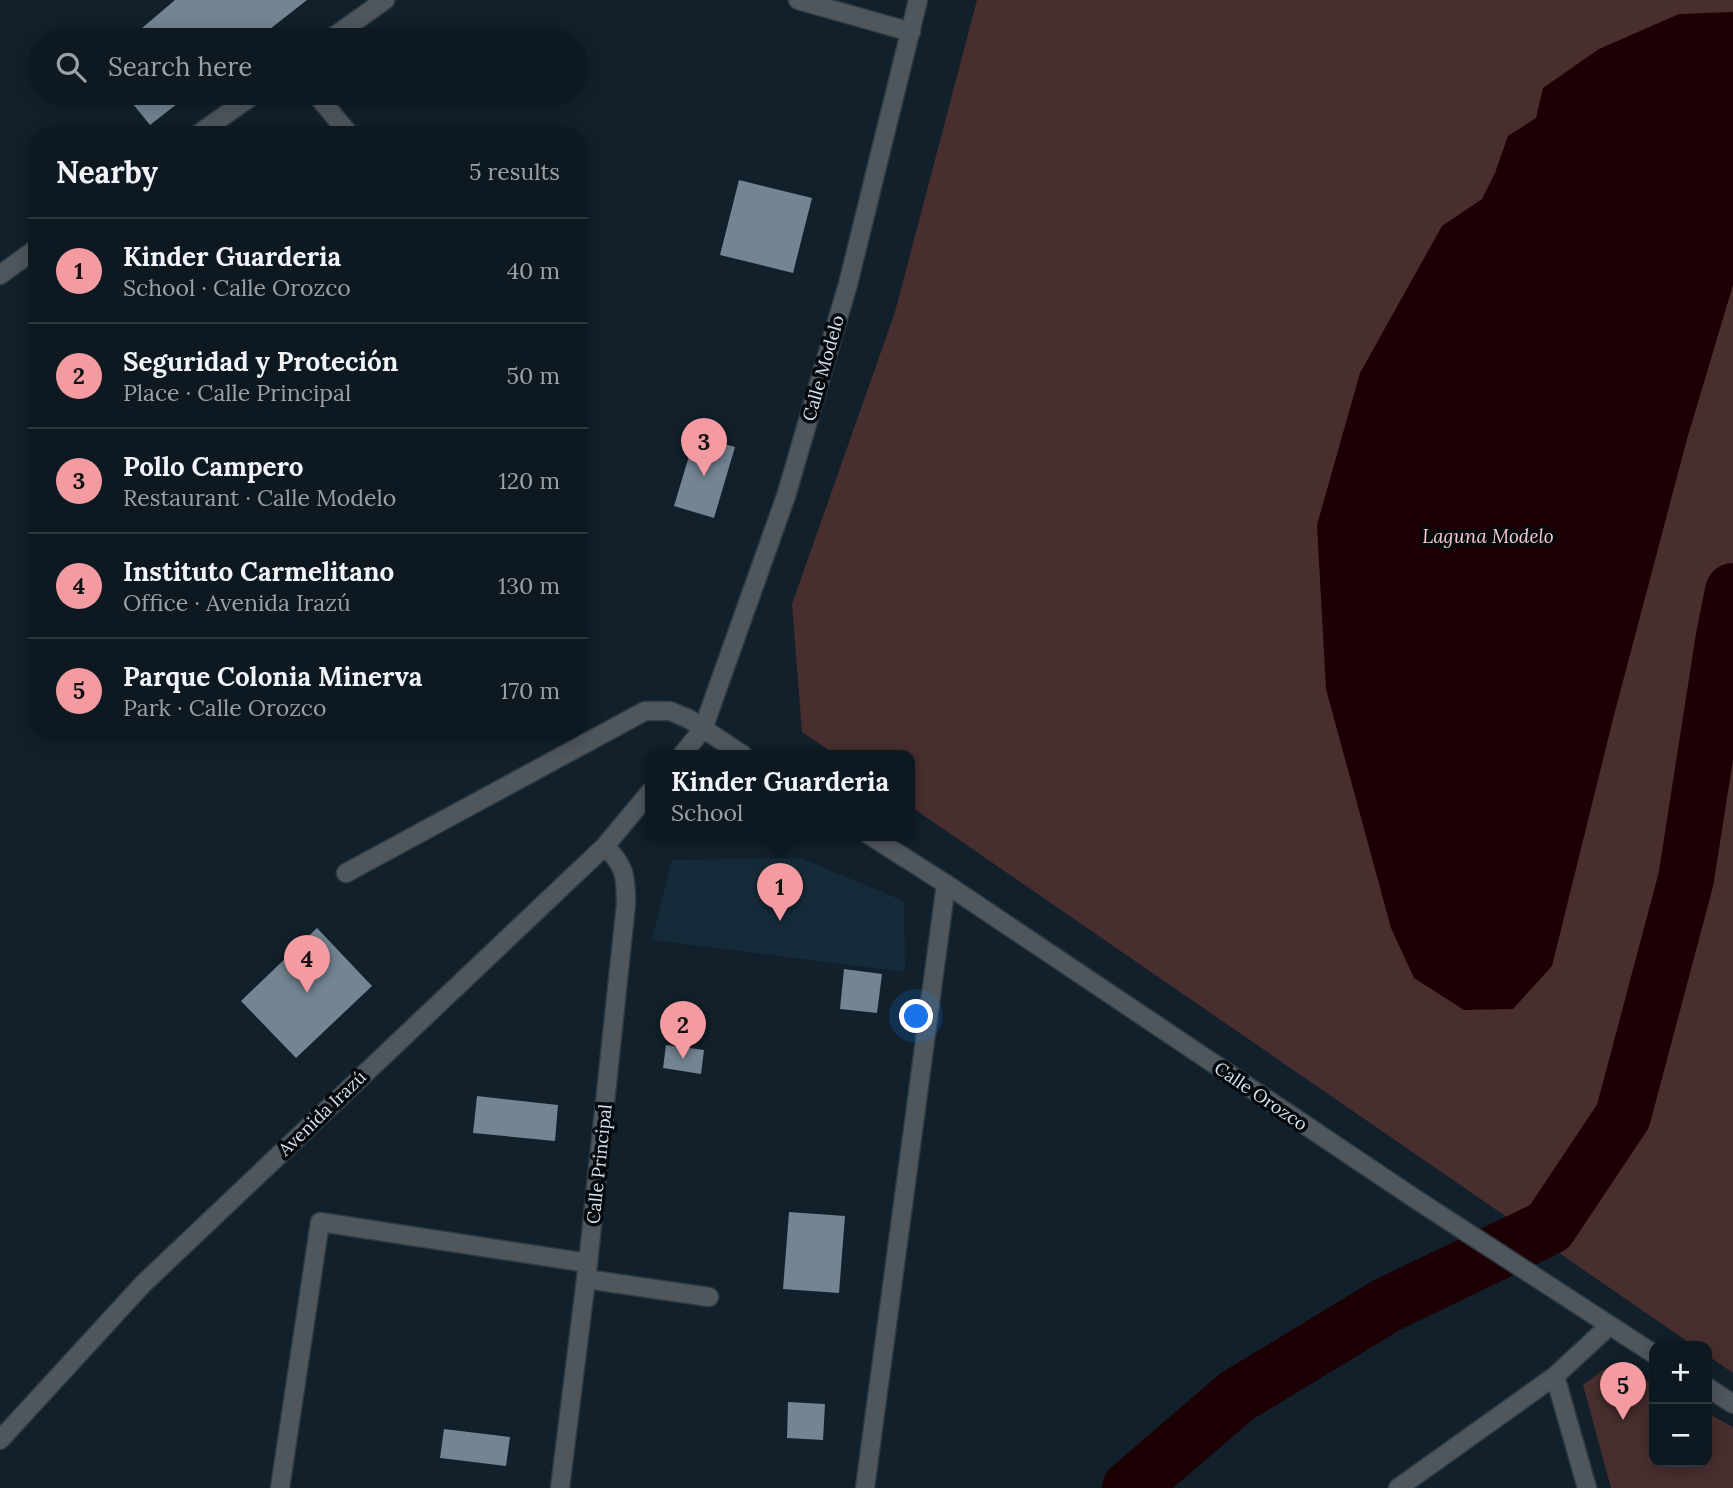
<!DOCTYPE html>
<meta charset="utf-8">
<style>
:root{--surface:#0d1820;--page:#162129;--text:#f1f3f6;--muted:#9aa0a5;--line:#2d373e;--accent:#f49aa1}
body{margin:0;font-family:Lora,serif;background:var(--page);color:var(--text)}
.controls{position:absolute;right:21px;bottom:21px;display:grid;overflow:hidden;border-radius:14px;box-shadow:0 4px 18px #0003}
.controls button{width:63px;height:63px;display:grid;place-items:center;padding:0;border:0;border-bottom:2px solid var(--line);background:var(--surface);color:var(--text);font:35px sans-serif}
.you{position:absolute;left:917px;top:1017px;width:24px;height:24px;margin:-18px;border:5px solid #fff;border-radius:50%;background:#1a73e8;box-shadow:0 0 0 10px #1a73e833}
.badge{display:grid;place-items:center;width:46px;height:46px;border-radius:50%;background:var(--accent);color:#111;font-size:23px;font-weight:700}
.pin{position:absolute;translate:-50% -58px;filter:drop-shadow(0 2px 4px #0008)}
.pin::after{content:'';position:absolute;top:37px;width:24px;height:21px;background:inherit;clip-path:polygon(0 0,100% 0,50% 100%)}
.popup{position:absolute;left:645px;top:750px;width:270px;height:91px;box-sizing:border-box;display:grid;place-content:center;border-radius:14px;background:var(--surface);filter:drop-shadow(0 2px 5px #0005);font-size:23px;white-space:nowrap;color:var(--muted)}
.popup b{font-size:26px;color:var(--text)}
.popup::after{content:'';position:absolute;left:50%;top:100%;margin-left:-14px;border:14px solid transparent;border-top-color:var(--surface)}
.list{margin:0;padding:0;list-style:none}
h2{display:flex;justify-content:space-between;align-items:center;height:91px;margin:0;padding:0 28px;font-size:30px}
h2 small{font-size:23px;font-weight:400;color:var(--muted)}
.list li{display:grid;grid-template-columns:46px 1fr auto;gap:21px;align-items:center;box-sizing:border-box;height:105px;padding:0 28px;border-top:2px solid var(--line)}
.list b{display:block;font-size:26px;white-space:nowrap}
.list p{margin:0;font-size:23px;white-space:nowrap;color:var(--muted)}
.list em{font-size:23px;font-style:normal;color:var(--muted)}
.icon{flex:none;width:38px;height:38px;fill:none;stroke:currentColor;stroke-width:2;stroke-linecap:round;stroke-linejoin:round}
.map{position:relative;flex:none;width:1733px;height:1488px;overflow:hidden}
.search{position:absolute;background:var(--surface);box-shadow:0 4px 18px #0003;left:28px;top:28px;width:560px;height:77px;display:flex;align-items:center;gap:18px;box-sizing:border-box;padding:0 24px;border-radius:38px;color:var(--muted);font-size:26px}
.panel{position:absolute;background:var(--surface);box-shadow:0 4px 18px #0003;left:28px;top:126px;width:560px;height:616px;border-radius:28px}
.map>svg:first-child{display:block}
</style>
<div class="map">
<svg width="1733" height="1488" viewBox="0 0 1733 1488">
<rect width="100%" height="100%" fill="#11202a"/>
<!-- built -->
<path fill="#162b3a" d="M800,858L904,901L905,972L652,940L672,860Z"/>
<!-- green -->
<path fill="#482e2f" d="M977,0H1733V1373L1707,1355V1346H1694L910,806V755H836L802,732L792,604L895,312Z
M1615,1363L1654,1385V1462H1707V1413L1733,1427V1488H1611L1583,1385L1600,1372Z"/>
<!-- water -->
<path fill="#1d0003" d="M1733,12V285L1687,439L1613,719L1552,966L1513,1009L1464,1010L1414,978L1391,928L1326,689L1317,525L1360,373L1442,226L1482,199L1495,173L1508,136L1536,118L1543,88L1599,49L1679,14Z"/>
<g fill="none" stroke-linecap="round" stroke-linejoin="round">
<!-- river -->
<path stroke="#1d0003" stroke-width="56" d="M1130,1488L1237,1396L1387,1305L1549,1227L1623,1116L1686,879L1724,636L1733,591"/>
</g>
<!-- building -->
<path fill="#738593" d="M175,0H307L256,40H128Z
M124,93H191L150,125Z
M739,180L812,198L793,273L720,255Z
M695,436L735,447L714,518L674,506Z
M317,928L372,986L296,1058L241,1001Z
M844,969L882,974L877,1013L840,1009Z
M666,1045L704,1050L701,1074L663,1068Z
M477,1096L558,1105L555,1141L473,1133Z
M789,1212L845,1216L839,1293L783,1289Z
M788,1402L825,1404L823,1440L787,1438Z
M444,1429L510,1437L506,1466L440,1458Z"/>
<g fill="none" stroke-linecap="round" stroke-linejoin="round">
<defs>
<path id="minor" d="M798,0L911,32
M329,40L385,0
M315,93L350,135
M197,135L256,93
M0,275L37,248
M682,755L703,729L786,496L848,284L918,0
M869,835L946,884L1417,1200L1654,1354
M346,873L645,711H670L689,719L743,755
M586,1279L709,1297
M1555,1376L1587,1488
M1707,1387L1733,1404
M0,1440L143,1284L605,846L650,792
M280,1488L320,1222L588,1263
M560,1488L588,1263L626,904C626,876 625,866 605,846
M865,1488L946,884
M1398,1488L1555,1376L1609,1326"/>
</defs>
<!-- minor casing -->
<use href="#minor" stroke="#2d3b45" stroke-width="21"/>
<!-- minor -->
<use href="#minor" stroke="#50575c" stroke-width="18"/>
</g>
<g text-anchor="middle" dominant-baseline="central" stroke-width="7" stroke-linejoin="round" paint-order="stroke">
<!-- street labels -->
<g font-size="18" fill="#d8e1e9" stroke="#04090d">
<text transform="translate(823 368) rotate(-74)">Calle Modelo</text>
<text transform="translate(1261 1096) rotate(34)">Calle Orozco</text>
<text transform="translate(322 1113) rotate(-44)">Avenida Irazú</text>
<text transform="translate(599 1164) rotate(-84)">Calle Principal</text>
</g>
<!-- water labels -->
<g font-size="19" font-style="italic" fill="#f9c9cb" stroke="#04090d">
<text x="1488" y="536">Laguna Modelo</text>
</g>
</g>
</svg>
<div class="controls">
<button>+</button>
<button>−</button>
</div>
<div class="you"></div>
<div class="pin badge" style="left:780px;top:921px">1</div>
<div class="popup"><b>Kinder Guarderia</b>School</div>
<div class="pin badge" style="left:683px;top:1059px">2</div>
<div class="pin badge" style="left:704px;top:476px">3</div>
<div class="pin badge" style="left:307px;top:993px">4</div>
<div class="pin badge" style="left:1623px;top:1420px">5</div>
<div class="search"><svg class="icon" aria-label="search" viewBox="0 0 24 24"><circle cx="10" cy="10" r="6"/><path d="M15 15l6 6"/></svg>Search here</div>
<section class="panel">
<h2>Nearby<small>5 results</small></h2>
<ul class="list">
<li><span class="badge">1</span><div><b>Kinder Guarderia</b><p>School · Calle Orozco</p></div><em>40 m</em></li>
<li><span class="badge">2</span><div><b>Seguridad y Proteción</b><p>Place · Calle Principal</p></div><em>50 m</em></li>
<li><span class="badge">3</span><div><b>Pollo Campero</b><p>Restaurant · Calle Modelo</p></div><em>120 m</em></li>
<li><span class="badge">4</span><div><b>Instituto Carmelitano</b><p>Office · Avenida Irazú</p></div><em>130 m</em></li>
<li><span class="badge">5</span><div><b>Parque Colonia Minerva</b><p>Park · Calle Orozco</p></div><em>170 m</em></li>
</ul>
</section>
</div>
